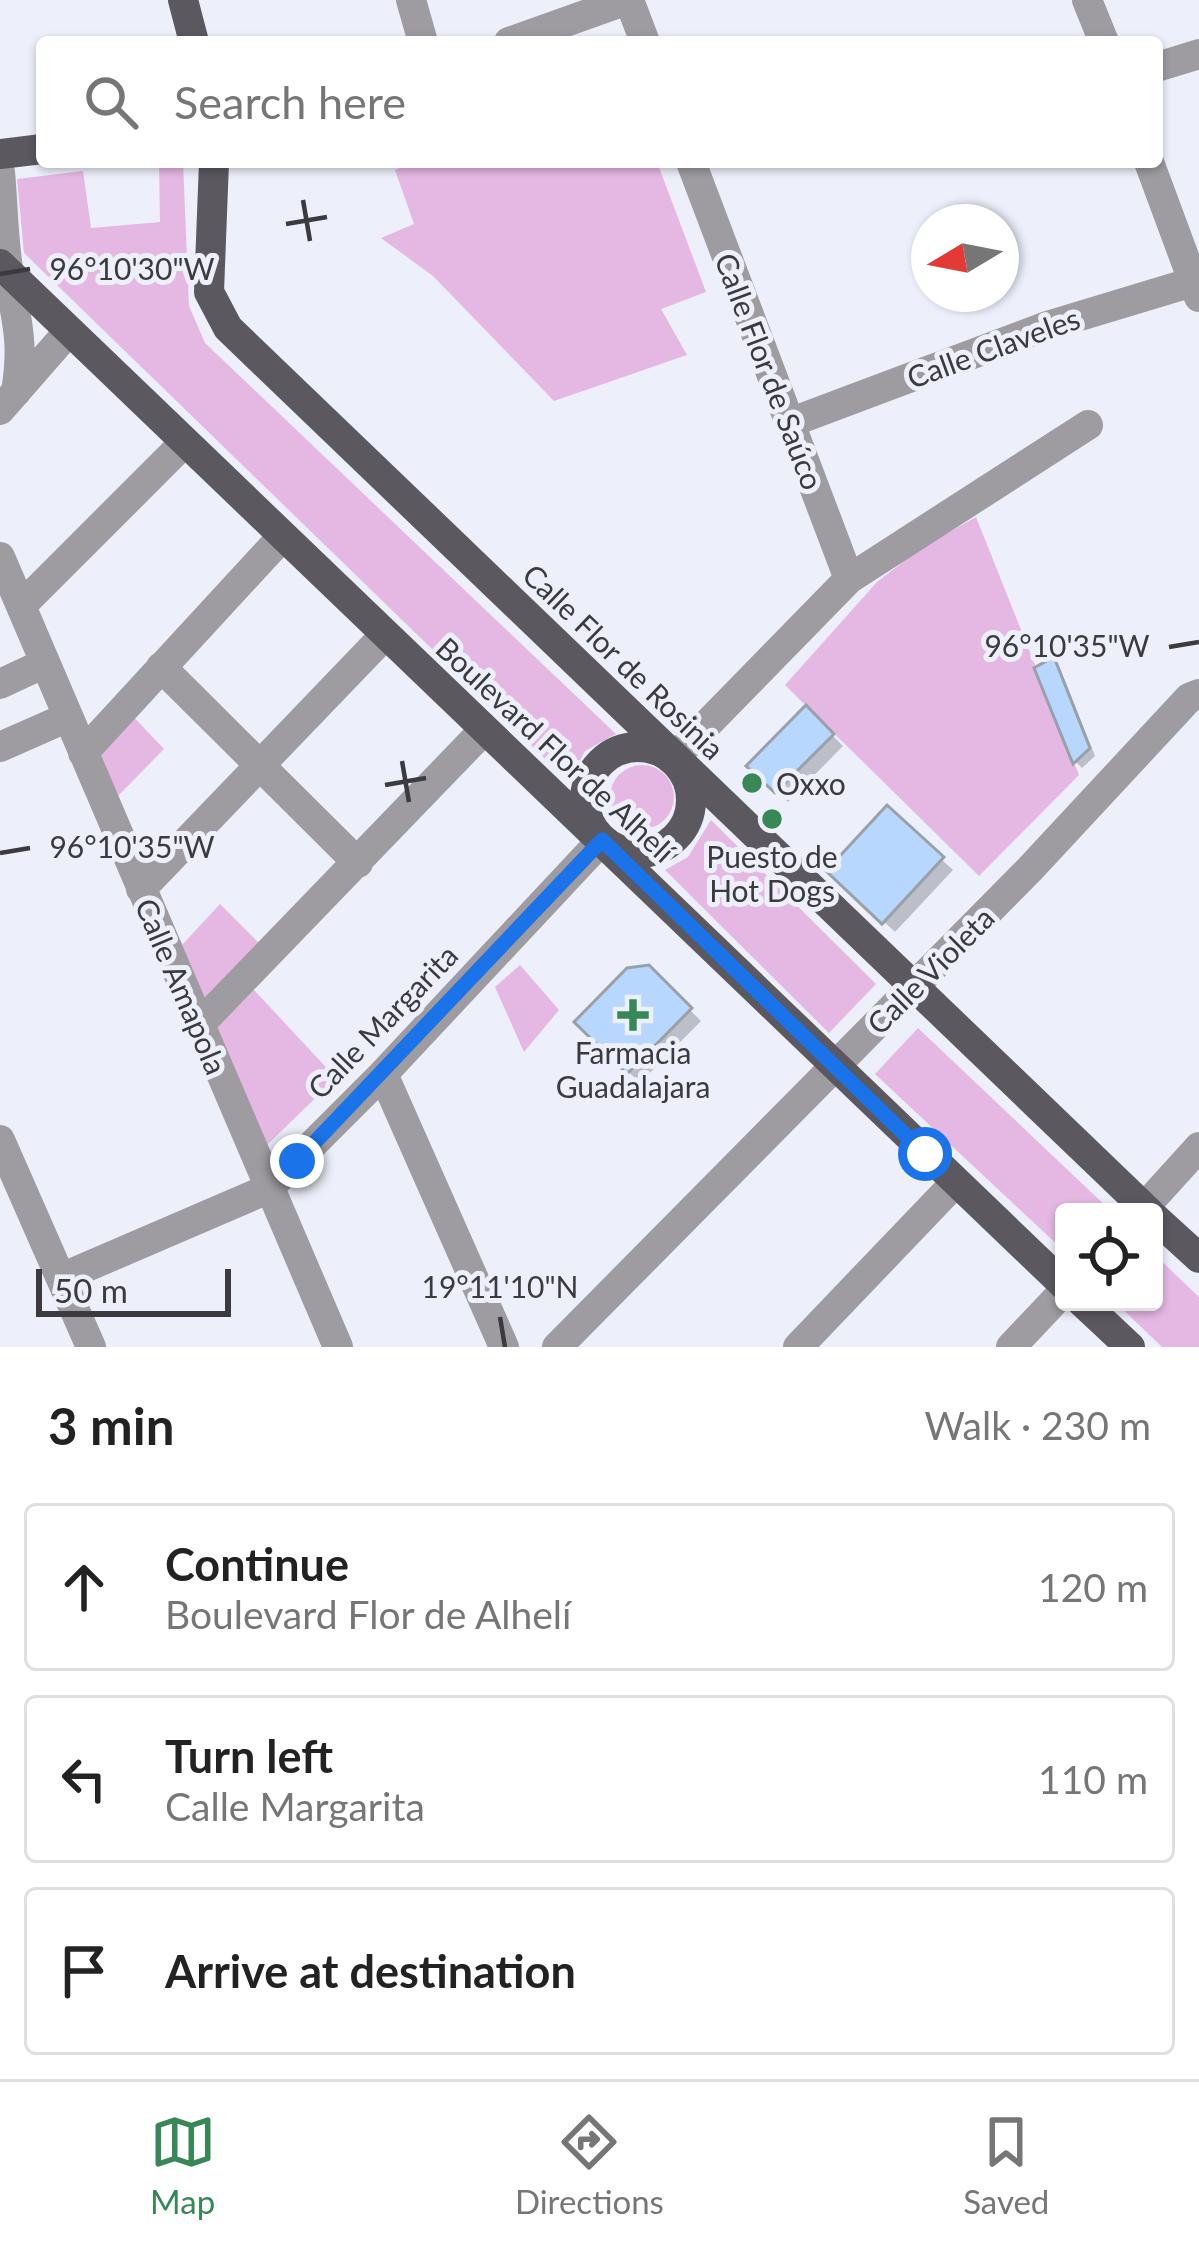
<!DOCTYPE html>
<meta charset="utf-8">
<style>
:root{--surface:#fff;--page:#f6f6f6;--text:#222;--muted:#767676;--line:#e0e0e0;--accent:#378757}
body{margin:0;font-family:Lato,sans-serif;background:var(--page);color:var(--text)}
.controls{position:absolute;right:36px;bottom:36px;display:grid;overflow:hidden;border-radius:12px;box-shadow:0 3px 9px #0004}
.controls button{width:108px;height:108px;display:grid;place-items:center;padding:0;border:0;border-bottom:3px solid var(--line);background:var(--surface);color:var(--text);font:60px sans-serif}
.compass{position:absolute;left:911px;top:204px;width:108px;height:108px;border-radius:50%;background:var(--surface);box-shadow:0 3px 9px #0004;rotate:260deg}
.scale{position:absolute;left:36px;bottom:30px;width:195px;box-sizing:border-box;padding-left:12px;border:6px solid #3a3a3f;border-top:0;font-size:33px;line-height:42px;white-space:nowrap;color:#3a3a3f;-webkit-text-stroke:9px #edeffb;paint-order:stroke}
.stop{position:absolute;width:36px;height:36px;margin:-27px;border:9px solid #1a73e8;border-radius:50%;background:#fff}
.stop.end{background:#1a73e8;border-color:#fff;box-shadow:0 3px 12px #0008}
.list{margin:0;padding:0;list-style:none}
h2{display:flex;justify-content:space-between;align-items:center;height:156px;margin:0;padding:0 48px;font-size:51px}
h2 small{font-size:39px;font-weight:400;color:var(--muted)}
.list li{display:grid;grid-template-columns:78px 1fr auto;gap:36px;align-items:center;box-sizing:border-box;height:168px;margin:0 24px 24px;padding:0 24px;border:3px solid var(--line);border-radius:12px}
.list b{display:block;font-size:45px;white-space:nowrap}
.list p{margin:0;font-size:39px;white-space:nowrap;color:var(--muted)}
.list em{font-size:39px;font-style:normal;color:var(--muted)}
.icon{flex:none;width:66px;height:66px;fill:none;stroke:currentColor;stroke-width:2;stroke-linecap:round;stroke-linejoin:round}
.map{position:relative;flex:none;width:1199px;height:1347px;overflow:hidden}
.search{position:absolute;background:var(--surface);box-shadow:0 3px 9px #0004;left:36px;right:36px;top:36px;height:132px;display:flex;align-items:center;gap:30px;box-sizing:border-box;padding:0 42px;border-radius:12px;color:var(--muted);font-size:45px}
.sheet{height:732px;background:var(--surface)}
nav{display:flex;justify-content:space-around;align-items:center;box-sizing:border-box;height:168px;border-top:3px solid var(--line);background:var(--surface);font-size:33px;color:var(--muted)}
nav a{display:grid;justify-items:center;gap:6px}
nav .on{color:var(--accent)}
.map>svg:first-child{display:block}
</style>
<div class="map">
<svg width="1199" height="1347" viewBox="0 0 1199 1347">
<rect width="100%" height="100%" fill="#edeffb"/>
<!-- green -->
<path fill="#e5b8e4" d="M159,162H183L189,306L205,343L616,734L585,751L569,782L24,253L17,179L83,171L91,228L160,222Z
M418,162H603L605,165L657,162L706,292L661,309L687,355L554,401L433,276L381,238L414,224L395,170Z
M976,517L1079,775L979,876L785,685L877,582L921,548Z
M128,711L164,749L117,797L97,746Z
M610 797a32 32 0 1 1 64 0a32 32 0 1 1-64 0Z
M711,820L876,984L829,1033L665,870L688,857Z
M220,904L268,952L242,977L336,1078L267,1145L182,945Z
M520,965L559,1010L524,1052L495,987Z
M918,1028L1110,1210L1064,1212V1251L875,1074Z
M1154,1254L1199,1297V1347H1162L1115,1302H1154Z"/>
<!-- shadow -->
<path fill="#0003" d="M1053,661L1060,668L1095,756L1082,768L1076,762L1038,669Z
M806,709L843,746L788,802L750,766Z
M887,809L953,870L895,932L830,871Z
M648,968L701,1021L640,1083L578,1022Z"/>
<!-- building -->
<path fill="#b7d7fe" stroke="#98a0a9" stroke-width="3" d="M1054,657L1090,748L1073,764L1034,668Z
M806,705L834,734L775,793L746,766Z
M887,805L944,857L882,924L826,871Z
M649,965L692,1008L627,1074L574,1022L627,968Z"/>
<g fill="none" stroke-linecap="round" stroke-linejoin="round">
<!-- minor -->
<path stroke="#9e9ca1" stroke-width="30" d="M411,0L423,42
M629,0L645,42
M1087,0L1104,42
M509,42L627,0
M1157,67L1199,54
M691,162L849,579
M1149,162L1199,297
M0,172C3,204 3,237 8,268C15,320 25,336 16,392
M0,410L69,331
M789,423L1047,326L1199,280
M0,557L338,1347
M21,606L185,442
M161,667L358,863
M0,684L45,663
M0,747L68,717
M83,753L282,537
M673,759L849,579L1088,425
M141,889L384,636
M199,1025L483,731
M383,1074L504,1347
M0,1140L91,1347
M1140,1212L1199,1147
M61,1278L268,1189L383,1074L602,840
M557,1347L1030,869L1189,698L1199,694
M798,1347L955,1183
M1011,1347L1064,1291"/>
<!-- major -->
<path stroke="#5b5860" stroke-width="30" d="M183,0L194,42
M0,154L42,149
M214,162L209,292L228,328L1149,1212
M0,264L1064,1285
M585 800a53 53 0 1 1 106 0a53 53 0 1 1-106 0Z
M1154,1217L1199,1258
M1082,1302L1130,1347"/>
</g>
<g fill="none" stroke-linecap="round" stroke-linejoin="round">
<!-- route -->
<path stroke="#1a73e8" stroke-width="15" d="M297,1161L602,840L925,1154"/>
</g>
<!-- ticks -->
<path fill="none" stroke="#3a3a3f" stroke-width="4.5" d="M303,200L310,241M286,224L327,217M0,274L30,269M1169,647L1199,642M402,761L409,802M385,785L426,778M0,853L30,848M500,1317L505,1347"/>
<!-- markers -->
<g fill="#378757" stroke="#edeffb" stroke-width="4.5">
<circle cx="752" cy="783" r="12"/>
<circle cx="772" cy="819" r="12"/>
<path d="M627 997h12v12h12v12h-12v12h-12v-12h-12v-12h12z"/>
</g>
<g text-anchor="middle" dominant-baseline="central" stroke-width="10" stroke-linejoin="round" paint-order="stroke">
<!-- street labels -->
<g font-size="30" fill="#3a3a3f" stroke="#edeffb">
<text transform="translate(993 347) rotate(-20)">Calle Claveles</text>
<text transform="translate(770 371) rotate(69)">Calle Flor de Saúco</text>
<text transform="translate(624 661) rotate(44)">Calle Flor de Rosinia</text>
<text transform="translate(556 749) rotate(43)">Boulevard Flor de Alhelí</text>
<text transform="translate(930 970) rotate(-45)">Calle Violeta</text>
<text transform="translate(182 986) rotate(67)">Calle Amapola</text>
<text transform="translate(382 1021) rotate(-46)">Calle Margarita</text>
</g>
<!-- poi labels -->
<g font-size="30" fill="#3a3a3f" stroke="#edeffb">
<text x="776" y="783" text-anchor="start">Oxxo</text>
<text x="772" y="856">Puesto de<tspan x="772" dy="34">Hot Dogs</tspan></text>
<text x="633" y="1052">Farmacia<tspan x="633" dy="34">Guadalajara</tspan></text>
</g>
</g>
<g font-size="30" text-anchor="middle" fill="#3a3a3f" stroke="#edeffb" stroke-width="10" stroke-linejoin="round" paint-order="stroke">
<text x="132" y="280">96°10'30"W</text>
<text x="1067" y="657">96°10'35"W</text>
<text x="132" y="858">96°10'35"W</text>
<text x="500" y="1298">19°11'10"N</text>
</g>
</svg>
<div class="controls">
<button><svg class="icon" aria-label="locate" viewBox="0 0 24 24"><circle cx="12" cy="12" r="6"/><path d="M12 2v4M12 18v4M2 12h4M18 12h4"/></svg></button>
</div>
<svg class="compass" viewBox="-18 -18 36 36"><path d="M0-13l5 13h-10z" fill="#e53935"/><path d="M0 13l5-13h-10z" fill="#767676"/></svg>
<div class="scale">50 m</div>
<div class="stop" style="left:925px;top:1154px"></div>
<div class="stop end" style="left:297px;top:1161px"></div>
<div class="search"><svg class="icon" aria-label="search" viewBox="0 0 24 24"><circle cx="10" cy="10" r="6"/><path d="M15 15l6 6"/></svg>Search here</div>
</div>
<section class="sheet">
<h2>3 min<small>Walk · 230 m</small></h2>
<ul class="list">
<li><svg class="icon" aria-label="ahead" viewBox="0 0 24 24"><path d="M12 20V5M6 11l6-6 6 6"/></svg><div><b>Continue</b><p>Boulevard Flor de Alhelí</p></div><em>120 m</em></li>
<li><svg class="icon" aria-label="left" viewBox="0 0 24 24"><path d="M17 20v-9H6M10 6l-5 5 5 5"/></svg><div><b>Turn left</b><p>Calle Margarita</p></div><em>110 m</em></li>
<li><svg class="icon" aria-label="arrive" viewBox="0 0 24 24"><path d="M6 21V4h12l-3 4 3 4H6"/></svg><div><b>Arrive at destination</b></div></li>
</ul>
</section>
<nav>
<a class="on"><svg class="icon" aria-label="map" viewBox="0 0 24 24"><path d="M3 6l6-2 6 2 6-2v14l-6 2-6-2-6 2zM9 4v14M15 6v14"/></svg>Map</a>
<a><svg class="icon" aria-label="directions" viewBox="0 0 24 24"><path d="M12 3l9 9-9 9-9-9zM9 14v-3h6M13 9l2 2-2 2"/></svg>Directions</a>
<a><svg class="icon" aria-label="saved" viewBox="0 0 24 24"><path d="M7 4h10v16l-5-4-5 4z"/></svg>Saved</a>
</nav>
